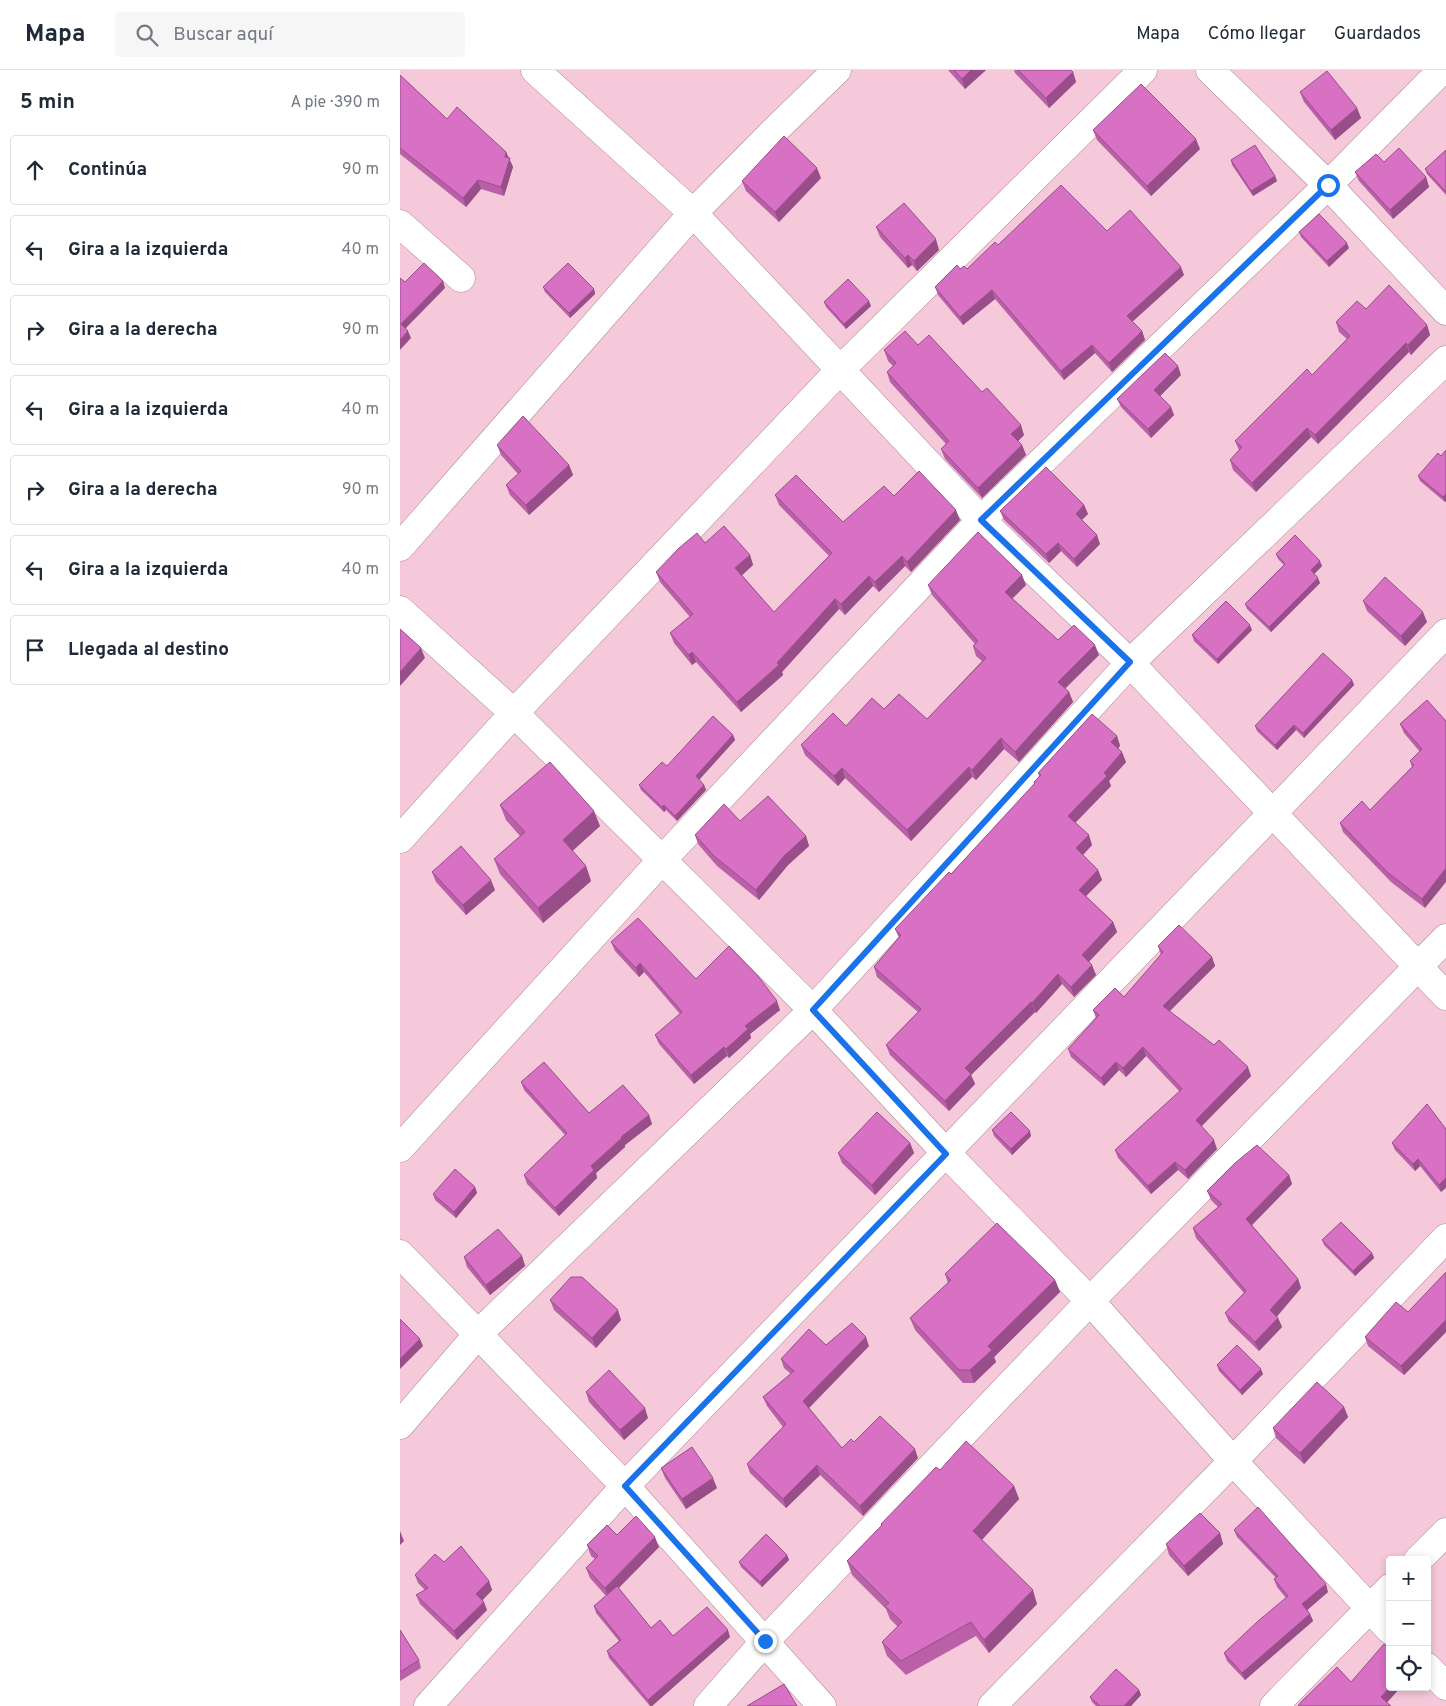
<!DOCTYPE html>
<html lang="es">
<meta charset="utf-8">
<style>
:root{--surface:#fff;--page:#f6f6f7;--text:#1f2937;--muted:#747a83;--line:#e0e1e3}
body{margin:0;font-family:Overpass,sans-serif;background:var(--page);color:var(--text)}
.controls{position:absolute;right:15px;bottom:15px;display:grid;overflow:hidden;border-radius:5px;box-shadow:0 2px 8px #0003}
.controls button{width:45px;height:45px;display:grid;place-items:center;padding:0;border:0;border-bottom:1px solid var(--line);background:var(--surface);color:var(--text);font:25px sans-serif}
.stop{position:absolute;width:15px;height:15px;margin:-11px;border:4px solid #1a73e8;border-radius:50%;background:#fff}
.stop.end{background:#1a73e8;border-color:#fff;box-shadow:0 1px 5px #0008}
.list{margin:0;padding:0;list-style:none}
h2{display:flex;justify-content:space-between;align-items:center;height:65px;margin:0;padding:0 20px;font-size:21px}
h2 small{font-size:16px;font-weight:400;color:var(--muted)}
.list li{display:grid;grid-template-columns:32px 1fr auto;gap:15px;align-items:center;box-sizing:border-box;height:70px;margin:0 10px 10px;padding:0 10px;border:1px solid var(--line);border-radius:5px}
.list b{display:block;font-size:19px;white-space:nowrap}
.list em{font-size:16px;font-style:normal;color:var(--muted)}
.icon{flex:none;width:28px;height:28px;fill:none;stroke:currentColor;stroke-width:2;stroke-linecap:round;stroke-linejoin:round}
.map{position:relative;flex:none;width:1046px;height:1636px;overflow:hidden}
header{display:flex;align-items:center;gap:30px;box-sizing:border-box;height:70px;padding:0 25px;background:var(--surface);border-bottom:1px solid var(--line)}
header strong{font-size:24px}
nav{display:flex;gap:28px;margin-inline-start:auto;font-size:18px}
.search{width:350px;height:45px;background:var(--page);display:flex;align-items:center;gap:12px;box-sizing:border-box;padding:0 18px;border-radius:5px;color:var(--muted);font-size:19px}
main{display:flex}
aside{flex:1;background:var(--surface)}
.map>svg:first-child{display:block}
</style>
<header>
<strong>Mapa</strong>
<div class="search"><svg class="icon" aria-label="search" viewBox="0 0 24 24"><circle cx="10" cy="10" r="6"/><path d="M15 15l6 6"/></svg>Buscar aquí</div>
<nav><a>Mapa</a><a>Cómo llegar</a><a>Guardados</a></nav>
</header>
<main>
<aside>
<h2>5 min<small>A pie · 390 m</small></h2>
<ul class="list">
<li><svg class="icon" aria-label="ahead" viewBox="0 0 24 24"><path d="M12 20V5M6 11l6-6 6 6"/></svg><div><b>Continúa</b></div><em>90 m</em></li>
<li><svg class="icon" aria-label="left" viewBox="0 0 24 24"><path d="M17 20v-9H6M10 6l-5 5 5 5"/></svg><div><b>Gira a la izquierda</b></div><em>40 m</em></li>
<li><svg class="icon" aria-label="right" viewBox="0 0 24 24"><path d="M7 20v-9h11M14 6l5 5-5 5"/></svg><div><b>Gira a la derecha</b></div><em>90 m</em></li>
<li><svg class="icon" aria-label="left" viewBox="0 0 24 24"><path d="M17 20v-9H6M10 6l-5 5 5 5"/></svg><div><b>Gira a la izquierda</b></div><em>40 m</em></li>
<li><svg class="icon" aria-label="right" viewBox="0 0 24 24"><path d="M7 20v-9h11M14 6l5 5-5 5"/></svg><div><b>Gira a la derecha</b></div><em>90 m</em></li>
<li><svg class="icon" aria-label="left" viewBox="0 0 24 24"><path d="M17 20v-9H6M10 6l-5 5 5 5"/></svg><div><b>Gira a la izquierda</b></div><em>40 m</em></li>
<li><svg class="icon" aria-label="arrive" viewBox="0 0 24 24"><path d="M6 21V4h12l-3 4 3 4H6"/></svg><div><b>Llegada al destino</b></div></li>
</ul>
</aside>
<div class="map">
<svg width="1046" height="1636" viewBox="0 0 1046 1636">
<rect width="100%" height="100%" fill="#f5c9d9"/>
<g fill="none" stroke-linecap="round" stroke-linejoin="round">
<defs>
<path id="minor" d="M135,0L293,143L581,450L730,593L1046,926
M810,0L928,115L1046,241
M0,154L61,208
M0,477L293,143L371,64L437,0
M0,540L114,643L413,940L546,1083L690,1231L833,1391L990,1560
M0,769L114,643L440,300L743,0
M0,1078L261,791L581,450L928,115L1042,0
M0,1184L225,1416L422,1636
M0,1355L78,1264L413,940L730,593L1046,290
M1018,1490L1046,1462
M1027,1597L1046,1616
M28,1636L225,1416L1046,563
M308,1636L365,1571L690,1231L1046,868
M592,1636L833,1391L1046,1168
M874,1636L990,1518"/>
</defs>
<!-- minor casing -->
<use href="#minor" stroke="#b08796" stroke-width="29"/>
<!-- minor -->
<use href="#minor" stroke="#fff" stroke-width="28"/>
</g>
<!-- wall -->
<path fill="#ba60a9" d="M548,0H586L565,19Z
M614,0H671L673,2L676,12L649,38L615,3Z
M0,5L47,49L106,82L113,97L104,126L81,119L66,137L0,84Z
M900,22L957,38L961,48L935,70L904,32Z
M693,60L800,79L751,126L697,70Z
M1046,80V125L1027,104L1025,99Z
M831,90L875,106L877,111L853,126L832,95Z
M984,92L1026,107L1029,117L993,149L959,111L955,102Z
M421,108L379,152L346,121L342,111Z
M476,157L539,180L517,201L512,195L508,198L480,167Z
M707,161L784,205L732,251L742,261L745,270L712,302L695,283L664,310L595,229L563,255L538,225L535,217L560,199H567L598,175Z
M899,162L949,178L929,197L901,167Z
M143,217L194,219L195,224L170,248L145,222Z
M424,232L471,236L446,259L426,237Z
M966,239L1027,255L1030,265L1011,285L1009,282L918,374L911,367L856,422L833,400L830,390L839,380L835,371L912,305L947,269L939,262L936,252Z
M518,275L582,322L624,365L618,371L622,375L626,385L582,428L545,389L541,379L546,374L490,312L487,302L493,296L488,291L484,280Z
M781,305L760,326L774,345L751,368L721,337L717,329Z
M97,375L169,395L173,405L129,445L110,425L106,415L118,404L101,385Z
M1046,380V431L1045,432L1020,411L1018,406L1041,386Z
M375,425L443,452L494,426L560,450L511,502L505,496L479,522L473,516L445,545L439,539L382,602L383,605L341,642L296,592L292,595L274,573L270,563L290,547L260,512L256,502L305,473L350,485L353,495L342,505L374,542L429,486L379,435Z
M684,435L688,444L682,450L700,474L677,497L661,481L649,493L604,450L600,441Z
M876,484L922,496L914,504L920,513L871,562L847,539L845,534L884,495L878,489Z
M528,515H626L612,528L658,570L699,585L665,619L669,622L673,632L619,692L604,679L576,710L572,707L511,771L445,708L438,716L405,685L401,675L484,639L527,649L582,591L576,586L573,576L575,574L532,525Z
M963,531L1027,552L1005,576L967,541Z
M852,560L818,594L794,571L792,565Z
M952,610L954,615L904,668L896,660L877,680L857,661L855,656Z
M1027,630L1025,838L991,812L943,762L940,753L970,740L1012,697L1010,691L1020,682L1004,663L1000,654Z
M333,665L335,670L299,710L304,715L306,720L277,751L266,740L264,742L241,720L239,715L267,696Z
M717,666L720,676L718,678L726,692L709,711L711,716L675,753L692,775L683,785L698,800L702,810L686,826L713,852L717,862L689,891L696,905L674,927L662,914L636,943L635,942L571,1005L575,1014L549,1041L490,985L486,975L518,942L477,907L474,897L499,868L495,859L551,804L635,714L634,712L639,706L638,703Z
M100,735L200,756L172,781L186,796L191,811L143,853L100,804L94,789L120,766L106,750Z
M340,751L406,766L409,776L388,795L359,830L317,796L298,774L295,765Z
M32,802L95,820L66,845L36,812Z
M211,872L296,909L380,940L350,964L351,968L329,988L327,986L294,1014L259,974L255,965L280,944L244,902L239,907L215,881Z
M758,876L812,887L815,896L769,941L851,1006L801,1056L817,1079L788,1109L778,1100L751,1124L718,1088L715,1080L780,1022L746,986L726,1007L719,1000L704,1016L671,987L668,979L696,948L693,940L724,927L761,885Z
M121,1012L189,1043L249,1045L252,1054L225,1075V1077L196,1103L197,1108L159,1146L127,1114L124,1105L165,1065L124,1020Z
M1046,1059L1041,1122L1020,1096L1015,1101L995,1080L992,1073Z
M592,1060L631,1066L612,1085L594,1066Z
M510,1073L514,1083L475,1125L442,1093L438,1083Z
M889,1105L892,1114L852,1155L898,1209L901,1218L877,1246L878,1248L882,1257L859,1281L829,1252L825,1243L844,1223L796,1168L793,1158L818,1137L811,1130L807,1121Z
M75,1117L77,1123L56,1148L35,1130L33,1124Z
M922,1170L972,1183L974,1188L955,1206L924,1175Z
M122,1186L125,1196L90,1225L67,1197L64,1187Z
M1046,1202V1262L1004,1305L968,1276L965,1267L1008,1242Z
M545,1204L655,1210L660,1222L594,1287L596,1292L574,1313H563L515,1260L510,1248L548,1213Z
M150,1230L221,1250L196,1278L154,1240Z
M426,1275L469,1276L409,1338L442,1378L454,1372L518,1388L463,1446L420,1405L386,1438L350,1403L347,1394L383,1357L367,1336L363,1327L391,1304L384,1298L381,1289Z
M817,1295L863,1304L842,1325L819,1301Z
M186,1322L248,1348L224,1370L189,1332Z
M944,1337L948,1347L904,1394L876,1368L873,1358Z
M261,1398L317,1418L286,1439L265,1408Z
M540,1400L614,1416L619,1429L582,1470L637,1534L589,1583L576,1566L506,1605L487,1586L482,1572L498,1557L490,1549L486,1539L452,1505L447,1491L482,1456L481,1454Z
M834,1460L928,1522L907,1540L910,1544L913,1551L845,1610L827,1591L824,1583L886,1528L877,1517L874,1509L876,1508L837,1467Z
M820,1463L823,1474L788,1506L769,1485L766,1474Z
M217,1465L259,1477L218,1518L251,1558L273,1566L330,1567L252,1636H250L209,1588L207,1581L219,1571L196,1543L194,1536L206,1526L190,1508L186,1498L195,1489L191,1486L187,1475Z
M387,1485L389,1490L362,1517L341,1497L339,1492Z
M44,1492L89,1511L92,1520L82,1530L87,1540L57,1570L20,1534L16,1525L25,1520L18,1513L15,1505Z
M0,1560L19,1590L21,1598L0,1611Z
M739,1620L741,1625L731,1636H696L692,1632L690,1627Z"/>
<!-- shaded-wall -->
<path fill="#974e89" d="M571,0H586L565,19L562,9Z
M673,2L676,12L649,38L646,28Z
M957,38L961,48L935,70L931,60Z
M796,69L800,79L751,126L747,116Z
M106,82L113,97L104,126L101,117L105,87Z
M417,98L421,108L379,152L375,142Z
M875,106L877,111L853,126L851,121Z
M1026,107L1029,117L993,149L990,140Z
M78,110L81,119L66,137L63,128Z
M536,169L539,180L517,201L514,191Z
M947,173L949,178L929,197L927,191Z
M508,185L512,195L508,198L505,188Z
M781,197L784,205L730,254L727,246Z
M43,211L45,218L3,261L1,254Z
M194,219L195,224L170,248L169,243Z
M592,220L595,229L563,255L560,247Z
M469,231L471,236L446,259L444,254Z
M1027,255L1030,265L1011,285L1008,275Z
M8,261L11,268L0,280V270Z
M742,261L745,270L712,302L709,293Z
M1006,273L1009,282L918,374L915,365Z
M692,275L695,283L664,310L661,301Z
M778,296L781,305L757,329L754,320Z
M771,337L774,345L751,368L748,359Z
M621,355L624,365L615,374L611,364Z
M907,358L911,367L856,422L852,413Z
M622,375L626,385L582,428L578,418Z
M169,395L173,405L129,445L126,435Z
M1046,424V431L1045,432L1043,427Z
M684,435L688,444L679,452L676,444Z
M556,440L560,450L511,502L507,492Z
M697,465L700,474L677,497L674,489Z
M658,473L661,481L649,493L646,484Z
M350,485L353,495L339,508L335,498Z
M502,486L505,496L479,522L475,512Z
M920,491L922,496L913,505L911,500Z
M622,505L626,515L609,532L605,522Z
M469,506L473,516L445,545L441,534Z
M918,508L920,513L871,562L869,557Z
M435,529L439,539L382,602L383,605L341,642L337,632L377,593Z
M1023,542L1027,552L1005,576L1001,566Z
M850,555L852,560L818,594L817,589Z
M695,575L699,585L661,622L658,612Z
M21,578L25,588L0,616V602Z
M292,582L296,592L292,595L289,585Z
M952,610L954,615L904,668L903,663Z
M669,622L673,632L619,692L615,682Z
M894,655L896,660L877,680L875,675Z
M333,665L335,670L298,711L296,706Z
M717,666L720,676L714,682L711,672Z
M601,668L604,679L576,710L572,700Z
M722,682L726,692L709,711L711,716L672,756L668,746L704,703Z
M569,697L572,707L511,771L507,760Z
M442,698L445,708L438,716L434,706Z
M304,715L306,720L277,751L275,746Z
M264,735L266,740L264,742L262,737Z
M194,741L200,756L168,785L163,770Z
M689,765L692,775L680,788L676,778Z
M406,766L409,776L388,795L359,830L356,820L384,786Z
M186,796L191,811L143,853L138,838Z
M1046,798V812L1025,838L1022,829Z
M698,800L702,810L682,830L679,820Z
M91,810L95,820L66,845L63,835Z
M713,852L717,862L686,895L682,885Z
M812,887L815,896L766,945L763,936Z
M240,893L244,902L239,907L236,898Z
M692,895L696,905L674,927L671,917Z
M658,904L662,914L636,943L632,933Z
M377,931L380,940L350,964L351,968L329,988L326,979L345,956Z
M631,932L635,942L571,1005L575,1014L549,1041L545,1031L565,998Z
M324,977L327,986L294,1014L291,1005Z
M743,977L746,986L726,1007L723,998Z
M716,992L719,1000L704,1016L701,1008Z
M848,997L851,1006L799,1059L796,1050Z
M249,1045L252,1054L225,1075V1077L196,1103L197,1108L159,1146L155,1138L191,1096L221,1067Z
M630,1061L631,1066L612,1085L611,1079Z
M814,1070L817,1079L788,1109L785,1100Z
M510,1073L514,1083L475,1125L472,1115Z
M1018,1089L1020,1096L1015,1101L1013,1094Z
M775,1092L778,1100L751,1124L748,1116Z
M889,1105L892,1114L849,1158L846,1149Z
M1046,1108V1118L1041,1122L1039,1115Z
M75,1117L77,1123L56,1148L54,1142Z
M972,1183L974,1188L955,1206L953,1201Z
M122,1186L125,1196L90,1225L86,1215Z
M898,1209L901,1218L874,1250L870,1240Z
M655,1210L660,1222L594,1287L596,1292L574,1313L570,1300L588,1276Z
M218,1240L221,1250L196,1278L192,1268Z
M878,1248L882,1257L859,1281L855,1272Z
M1046,1250V1262L1004,1305L1001,1296Z
M466,1267L469,1276L407,1340L403,1331Z
M20,1269L23,1276L0,1299V1289Z
M861,1299L863,1304L842,1325L840,1320Z
M944,1337L948,1347L904,1394L900,1383Z
M245,1338L248,1348L224,1370L220,1360Z
M515,1379L518,1388L463,1446L460,1436Z
M417,1395L420,1405L386,1438L383,1429Z
M313,1408L317,1418L286,1439L282,1429Z
M614,1416L619,1429L578,1474L573,1461Z
M0,1461L4,1471L0,1475Z
M820,1463L823,1474L788,1506L784,1496Z
M255,1467L259,1477L209,1528L205,1518Z
M387,1485L389,1490L362,1517L360,1512Z
M89,1511L92,1520L80,1533L76,1524Z
M926,1514L928,1522L905,1542L902,1534Z
M633,1520L637,1534L589,1583L584,1570Z
M84,1532L87,1540L57,1570L54,1561Z
M910,1544L913,1551L845,1610L842,1603Z
M328,1560L330,1567L252,1636H250L248,1630Z
M990,1617H1001L984,1636L981,1627Z
M739,1620L741,1625L731,1636H724Z"/>
<!-- building -->
<path fill="#d870c4" stroke="#974e89" d="M554,0H571L562,9Z
M618,0H671L673,2L646,28Z
M927,1L957,38L931,60L900,22Z
M0,5L47,49L57,37L106,82L105,87L110,88L101,117L78,110L63,128L0,78Z
M741,14L796,69L747,116L693,60Z
M384,66L417,98L375,142L342,111Z
M855,75L875,106L851,121L831,90Z
M999,78L1026,107L990,140L955,102L976,84L984,92Z
M1046,80V122L1025,99Z
M661,115L707,161L730,140L781,197L727,246L742,261L709,293L692,275L661,301L592,220L560,247L535,217L557,195L560,199L564,196L567,199L595,172L598,175Z
M504,133L536,169L514,191L508,185L505,188L476,157Z
M919,144L947,173L927,191L899,162Z
M24,193L43,211L1,254L8,261L0,270V208L5,212Z
M168,193L194,219L169,243L143,217Z
M448,209L469,231L444,254L424,232Z
M989,215L1027,255L1008,275L1006,273L915,365L907,358L852,413L830,390L842,377L835,371L907,299L912,305L950,266L936,252L957,231L966,239Z
M505,261L518,275L529,265L582,322L587,318L621,355L611,364L622,375L578,418L541,379L549,371L487,302L496,293L484,280Z
M765,283L778,296L754,320L771,337L748,359L717,329Z
M123,346L169,395L126,435L106,415L121,401L97,375Z
M1046,380V424L1043,427L1018,406L1038,383L1041,386Z
M646,397L684,435L676,444L697,465L674,489L658,473L646,484L600,441Z
M519,401L556,440L507,492L502,486L475,512L469,506L441,534L435,529L377,593L379,595L337,632L292,582L289,585L270,563L293,544L256,502L279,478L297,463L305,473L324,456L350,485L335,498L374,542L432,483L375,425L396,405L443,452L484,416L494,426Z
M578,462L622,505L605,522L658,570L674,555L695,575L658,612L669,622L615,682L601,668L572,700L569,697L507,760L442,698L434,706L401,675L433,643L446,656L472,628L484,639L499,624L527,649L586,588L573,576L578,571L528,515Z
M895,465L920,491L911,500L918,508L869,557L845,534L885,494L876,484Z
M985,507L1023,542L1001,566L963,531Z
M826,531L850,555L817,589L792,565Z
M0,559L21,578L0,602Z
M923,583L952,610L903,663L894,655L875,675L855,656Z
M1027,630L1046,651V798L1022,829L987,802L940,753L962,731L970,740L1014,695L1010,691L1022,679L1000,654Z
M692,644L717,666L711,672L722,682L704,703L707,706L668,746L689,765L676,778L698,800L679,820L713,852L682,885L692,895L671,917L658,904L632,933L631,932L565,998L571,1004L545,1031L486,975L521,939L474,897L501,865L495,859L549,802L551,804L635,713L634,712L641,705L638,703Z
M313,646L333,665L296,706L304,715L275,746L264,735L262,737L239,715L262,692L267,696Z
M150,692L194,741L163,770L186,796L138,838L94,789L125,762L100,735Z
M368,726L406,766L384,786L356,820L314,786L295,765L324,734L340,751Z
M61,776L91,810L63,835L32,802Z
M238,848L296,909L329,876L358,906L377,931L345,956L348,959L326,979L324,977L291,1005L255,965L282,942L240,893L236,898L211,872Z
M779,855L812,887L763,936L814,975L819,970L848,997L796,1050L814,1070L785,1100L775,1092L748,1116L715,1080L782,1019L743,977L723,998L716,992L701,1008L668,979L699,945L693,940L715,918L724,927L763,882L758,876Z
M144,992L189,1043L223,1015L249,1045L221,1067L222,1068L191,1096L194,1100L155,1138L124,1105L167,1063L121,1012Z
M1027,1034L1046,1059V1108L1039,1115L1018,1089L1013,1094L992,1073Z
M477,1042L510,1073L472,1115L438,1083Z
M611,1042L630,1061L611,1079L592,1060Z
M857,1075L889,1105L846,1149L898,1209L870,1240L878,1248L855,1272L825,1243L846,1221L793,1158L822,1134L807,1121L835,1093Z
M55,1099L75,1117L54,1142L33,1124Z
M941,1152L972,1183L953,1201L922,1170Z
M597,1153L655,1210L588,1276L592,1280L570,1300H559L510,1248L551,1210L545,1204Z
M98,1159L122,1186L86,1215L64,1187Z
M1046,1202V1250L1001,1296L965,1267L996,1232L1008,1242Z
M171,1207H182L218,1240L192,1268L150,1230Z
M0,1249L20,1269L0,1289Z
M452,1253L466,1267L403,1331L442,1378L451,1369L454,1372L480,1346L515,1379L460,1436L417,1395L383,1429L347,1394L386,1354L363,1327L394,1301L381,1289L409,1259L426,1275Z
M837,1275L861,1299L840,1320L817,1295Z
M209,1300L245,1338L220,1360L186,1322Z
M917,1312L944,1337L900,1383L873,1358Z
M566,1371L614,1416L573,1461L633,1520L584,1570L571,1552L501,1591L482,1572L502,1552L485,1536L489,1533L447,1491L482,1455L481,1454L536,1397L540,1400Z
M292,1377L313,1408L282,1429L261,1398Z
M858,1437L926,1514L902,1534L910,1544L842,1603L824,1583L857,1552L888,1526L874,1509L878,1506L834,1460Z
M800,1443L820,1463L784,1496L766,1474Z
M236,1446L255,1467L205,1518L186,1498L198,1486L187,1475L207,1455L217,1465Z
M366,1464L387,1485L360,1512L339,1492Z
M61,1476L89,1511L76,1524L84,1532L54,1561L16,1525L28,1518L15,1505L35,1484L44,1492Z
M217,1516L251,1558L260,1550L273,1566L307,1537L328,1560L248,1630L207,1581L221,1570L194,1536Z
M0,1560L19,1590L0,1602Z
M984,1574L990,1579V1617L981,1627L991,1636H898L901,1632L937,1597L951,1612Z
M716,1599L739,1620L724,1636H700L690,1627Z
M384,1614L397,1636H347Z"/>
<g fill="none" stroke-linecap="round" stroke-linejoin="round">
<!-- route -->
<path stroke="#1a73e8" stroke-width="6" d="M365,1571L225,1416L546,1084L413,940L730,592L581,450L928,115"/>
</g>
</svg>
<div class="controls">
<button>+</button>
<button>−</button>
<button><svg class="icon" aria-label="locate" viewBox="0 0 24 24"><circle cx="12" cy="12" r="6"/><path d="M12 2v4M12 18v4M2 12h4M18 12h4"/></svg></button>
</div>
<div class="stop" style="left:928px;top:115px"></div>
<div class="stop end" style="left:365px;top:1571px"></div>
</div>
</main>
